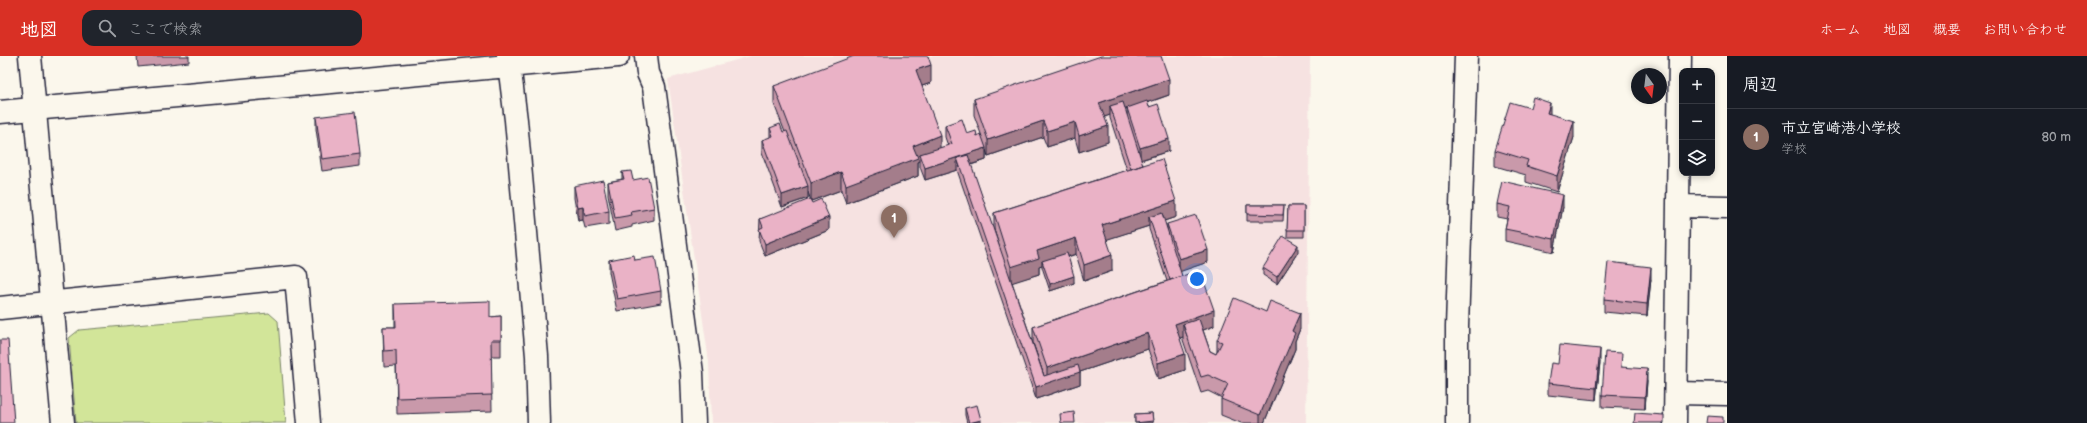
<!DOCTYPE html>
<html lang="ja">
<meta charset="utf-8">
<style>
:root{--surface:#171b24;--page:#20242c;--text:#f1f3f6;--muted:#9ea1a6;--line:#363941;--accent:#d93025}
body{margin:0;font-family:"Balsamiq Sans","Klee One",sans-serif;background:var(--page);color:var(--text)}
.controls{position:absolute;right:12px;top:12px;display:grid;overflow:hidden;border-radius:8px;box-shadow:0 2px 6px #0003}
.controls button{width:36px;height:36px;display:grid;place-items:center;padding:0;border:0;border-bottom:1px solid var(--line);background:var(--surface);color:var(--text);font:20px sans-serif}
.compass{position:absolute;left:1631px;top:12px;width:36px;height:36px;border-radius:50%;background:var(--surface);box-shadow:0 2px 6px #0003;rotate:166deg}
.you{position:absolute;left:1197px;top:223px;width:14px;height:14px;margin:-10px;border:3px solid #fff;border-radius:50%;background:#1a73e8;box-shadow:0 0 0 6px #1a73e833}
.badge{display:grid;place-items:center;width:26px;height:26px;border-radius:50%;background:var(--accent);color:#fff;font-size:13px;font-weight:700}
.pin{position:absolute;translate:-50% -33px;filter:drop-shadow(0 1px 2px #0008)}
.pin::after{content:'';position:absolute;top:21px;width:14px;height:12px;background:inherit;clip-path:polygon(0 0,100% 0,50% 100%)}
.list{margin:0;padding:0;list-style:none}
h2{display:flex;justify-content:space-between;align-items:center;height:52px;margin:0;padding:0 16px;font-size:17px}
h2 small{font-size:13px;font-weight:400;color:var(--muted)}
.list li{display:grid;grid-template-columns:26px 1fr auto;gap:12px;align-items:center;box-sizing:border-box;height:56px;padding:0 16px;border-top:1px solid var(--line)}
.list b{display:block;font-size:15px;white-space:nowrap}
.list p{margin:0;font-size:13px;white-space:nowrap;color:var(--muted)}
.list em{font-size:13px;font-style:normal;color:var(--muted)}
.icon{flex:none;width:22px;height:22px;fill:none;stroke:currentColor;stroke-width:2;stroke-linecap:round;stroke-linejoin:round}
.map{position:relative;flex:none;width:1727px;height:367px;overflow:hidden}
header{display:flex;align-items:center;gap:24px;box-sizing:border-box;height:56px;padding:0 20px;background:var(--accent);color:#fff}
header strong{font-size:19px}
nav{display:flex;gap:22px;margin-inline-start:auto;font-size:14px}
.search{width:280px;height:36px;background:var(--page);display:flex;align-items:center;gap:10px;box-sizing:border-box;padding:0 14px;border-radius:12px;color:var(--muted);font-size:15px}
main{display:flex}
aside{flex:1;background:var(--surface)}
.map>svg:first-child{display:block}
</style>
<header>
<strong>地図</strong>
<div class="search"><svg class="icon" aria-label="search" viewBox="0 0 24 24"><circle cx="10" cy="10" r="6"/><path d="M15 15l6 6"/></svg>ここで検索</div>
<nav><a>ホーム</a><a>地図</a><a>概要</a><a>お問い合わせ</a></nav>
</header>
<main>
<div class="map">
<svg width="1727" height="367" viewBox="0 0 1727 367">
<rect width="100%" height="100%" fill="#fbf7ec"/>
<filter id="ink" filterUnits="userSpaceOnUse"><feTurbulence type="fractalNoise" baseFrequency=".025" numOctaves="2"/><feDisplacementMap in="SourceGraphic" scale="8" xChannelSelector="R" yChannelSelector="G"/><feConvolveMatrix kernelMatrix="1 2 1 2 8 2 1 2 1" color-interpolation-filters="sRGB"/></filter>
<g filter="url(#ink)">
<!-- built -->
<path fill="#f6e2e1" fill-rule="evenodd" d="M751,0H903L811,145L841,134L846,147L917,121L916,32L921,0H1149L974,59L988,100L1043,81L1047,91L1075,82L1080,96L1107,86L1099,63L1156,0H1310L1306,367H1264L1295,293L1201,336L1208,335L1228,344L1221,359L1241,367H1153L1135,365V367H1075L1060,365V367H980L966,359L967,367H711L709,306L668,23ZM1123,58L1131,126L1110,62ZM957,115L1044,333L1080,328L1036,343ZM1162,119L1102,185L1084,224L1076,198L1037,210ZM1175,284L1158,323L1148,293L1048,328Z"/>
<!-- green -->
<path fill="#d2e599" stroke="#7a846a" d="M269,257L278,265L286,367H76L69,282L79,274Z"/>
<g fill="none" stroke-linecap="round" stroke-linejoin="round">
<defs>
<path id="minor" d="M30,0L63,367
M646,0L648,17L654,31L692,317L694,367
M1678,150L1727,151
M0,252L296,221L309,367
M1676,337L1727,338
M1675,367L1680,0"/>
<path id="tertiary" d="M508,0L516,64L537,300L539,367
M0,56L618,0
M1457,367V271L1466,0"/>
</defs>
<!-- minor casing -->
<use href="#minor" stroke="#22223b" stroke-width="25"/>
<!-- tertiary casing -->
<use href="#tertiary" stroke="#22223b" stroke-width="25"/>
<!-- minor -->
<use href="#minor" stroke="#fbf7ec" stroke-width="22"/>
<!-- tertiary -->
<use href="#tertiary" stroke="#fbf7ec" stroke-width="22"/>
</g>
<!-- wall -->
<path fill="#c999aa" stroke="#22223b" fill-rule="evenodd" d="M137,0H189V6L138,11Z
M931,27L922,30L940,92L948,90L945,81V69L967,78L977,80L981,78L974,59V43L1169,39L1147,47L1169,95L1141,104L1143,109L1176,161L1164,165L1167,174V168L1208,206L1180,215L1182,220L1214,270L1203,274L1210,295L1216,298L1217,297V284L1300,273L1295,285V293L1264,367H1241L1221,359V343L1222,342L1208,335L1201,337L1183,284V281L1180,282L1185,314L1158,323L1148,293L1080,316V328L1036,343L957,114L925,124L920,111V105L918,106V120L846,147L841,134L811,145L808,136V142L782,151L762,97V84L770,82V72L783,76H785L774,48V30ZM1127,53V60L1125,54ZM1110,59V62L1127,114L994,157V173L1000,193L971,109L986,104V94L988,100L1043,81L1047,91L1075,82L1079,96L1108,86L1104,61ZM1149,170V173L1167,225L1033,271V287L1044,320L1012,226L1039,218V210L1042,209V211L1050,235L1074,227L1068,201L1076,198L1084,225L1112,215L1107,183Z
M1550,58L1574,81L1557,136L1526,126V119L1495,110V94Z
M316,61L360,98V110L322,115L316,73Z
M622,116L633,124L654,152V164L632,169V171L615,175L608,138V126L622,123Z
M574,130L609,155V168L585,172L583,164L578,165L574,142Z
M812,147L829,174L765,200L759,185L760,163Z
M1497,148L1563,151L1554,196L1505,185V173L1507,163L1497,161Z
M1247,149H1284L1283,165H1247Z
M1288,150H1304V181H1287Z
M1298,196L1277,228L1263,219V212Z
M609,204H635L661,235V247L617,255L609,216Z
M1651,223L1647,260L1604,256V243Z
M395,248L490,261L501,260V300H491L492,355L397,358L396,310L384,311L383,271H395Z
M1600,306L1596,344L1548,339V327Z
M1622,311L1647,325L1645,353L1602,351V339Z
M965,352L981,367H967L965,359Z
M1152,357L1153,367H1135V358Z"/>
<!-- shaded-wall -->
<path fill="#a47d8b" stroke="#22223b" d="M931,9V27L916,32V14Z
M1169,23V39L1128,53L1127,52V53L1113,58L1110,50V59L1099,63V47Z
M1550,47V63L1547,57Z
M1043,65V81L988,100V84Z
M1574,65V81L1557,136V120Z
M1075,66V82L1047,91V75Z
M1108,70V86L1079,96V80Z
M940,79V97L920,98V105L918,106V120L846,147V129L913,90Z
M1169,83V95L1140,104V92Z
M986,92V104L960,112L957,102V114L925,124V112Z
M841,116V134L811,145V127Z
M808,130V142L782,151V139Z
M1563,139V151L1554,196V183Z
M1176,145V161L1152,169L1149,161V170L1102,185V169Z
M583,151V164L578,165V152Z
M829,161V174L765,200V188Z
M1076,182V198L1044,208L1042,205V209L1039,210V218L1011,227V211L1037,195Z
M1298,189V196L1277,228V221Z
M1208,194V206L1179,216V203Z
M1112,199V215L1084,225V209Z
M1651,211V223L1647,260V248Z
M1074,220V227L1050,235V228Z
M1214,254V270L1187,280L1183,268V281L1175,284V268Z
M1300,257V273L1295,285V293L1264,367H1260V359L1292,275Z
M1148,277V293L1080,316V328L1036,343V331L1047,327V312Z
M1600,293V306L1596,344V332Z
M1185,298V314L1158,323V307Z
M1647,313V325L1645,353V341Z
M981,364V367H970Z"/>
<!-- building -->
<path fill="#eab2c6" stroke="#22223b" d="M854,0H928L931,9L916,14L940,79L913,90L918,102L846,129L841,116L811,127L774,30Z
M1101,0H1161L1169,23L1099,47L1108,70L1079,80L1075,66L1047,75L1043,65L988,84L974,43Z
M1533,41L1550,47L1547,57L1574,65L1557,120L1526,110L1528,104L1495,94L1510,46L1530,52Z
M1147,45L1149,51L1158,48L1169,83L1140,92L1127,52Z
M1123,46L1143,109L1131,113L1110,50Z
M355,56L360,98L322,103L316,61Z
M962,63L967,78L976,75L977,80L981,78L986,92L925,112L920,98L952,88L945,69Z
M780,68L783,76L787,75L808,130L782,139L762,84L773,80L770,72Z
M968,99L1044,320L1078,309L1080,316L1036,331L957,102Z
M1162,103L1176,145L1102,169L1112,199L1084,209L1076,182L1037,195L1039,202L1011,211L994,157Z
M631,115L633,124L648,121L654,152L631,156L632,159L615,162L608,126L624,123L622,116Z
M603,124L609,155L585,160L583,151L578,152L574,130Z
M1502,125L1563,139L1554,183L1505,173L1510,151L1497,148Z
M810,143L812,147L821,143L829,161L765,188L759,173L763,171L760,163Z
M1247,149H1284L1283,159L1247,158Z
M1288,150H1304V174H1287Z
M1162,157L1182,220L1170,224L1149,161Z
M1196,159L1208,194L1179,203L1167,168Z
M1283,180L1298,189L1277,221L1263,212Z
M1067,197L1074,220L1050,228L1042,205Z
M634,199L635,204L655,201L661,235L617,243L609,204Z
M1608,206L1651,211L1647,248L1604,243Z
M1200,214L1214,254L1175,268L1185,298L1158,307L1148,277L1047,312L1033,271Z
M1234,242L1266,256L1270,245L1300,257L1292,275L1295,277L1260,359L1221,343L1228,328L1208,319L1201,321L1183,268L1199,263L1210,295L1216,298L1222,286L1217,284Z
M490,245V261L501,260V284H491L492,339L397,342L396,294L384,295L383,271H396L395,248Z
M0,284H8L14,367H0Z
M1560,289L1600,293L1596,332L1548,327L1551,307L1558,308Z
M1605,296L1622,297L1621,311L1647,313L1645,341L1602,339Z
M977,349L981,364L969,367L965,352Z
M1074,356L1075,367H1061L1060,358Z
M1152,357L1153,365L1135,367V358Z
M1635,357L1664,359V367H1634Z
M1707,360L1723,361V367H1706Z"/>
</g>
</svg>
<div class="controls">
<button>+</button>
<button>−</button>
<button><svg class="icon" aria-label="layers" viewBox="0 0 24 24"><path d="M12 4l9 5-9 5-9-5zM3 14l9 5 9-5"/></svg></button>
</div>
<svg class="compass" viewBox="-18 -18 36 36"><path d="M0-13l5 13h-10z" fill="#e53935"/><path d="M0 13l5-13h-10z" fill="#9ea1a6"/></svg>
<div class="you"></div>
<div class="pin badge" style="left:894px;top:182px;background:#8d6e63">1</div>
</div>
<aside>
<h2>周辺<small></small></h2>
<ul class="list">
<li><span class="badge" style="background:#8d6e63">1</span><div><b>市立宮崎港小学校</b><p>学校</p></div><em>80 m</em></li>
</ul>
</aside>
</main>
